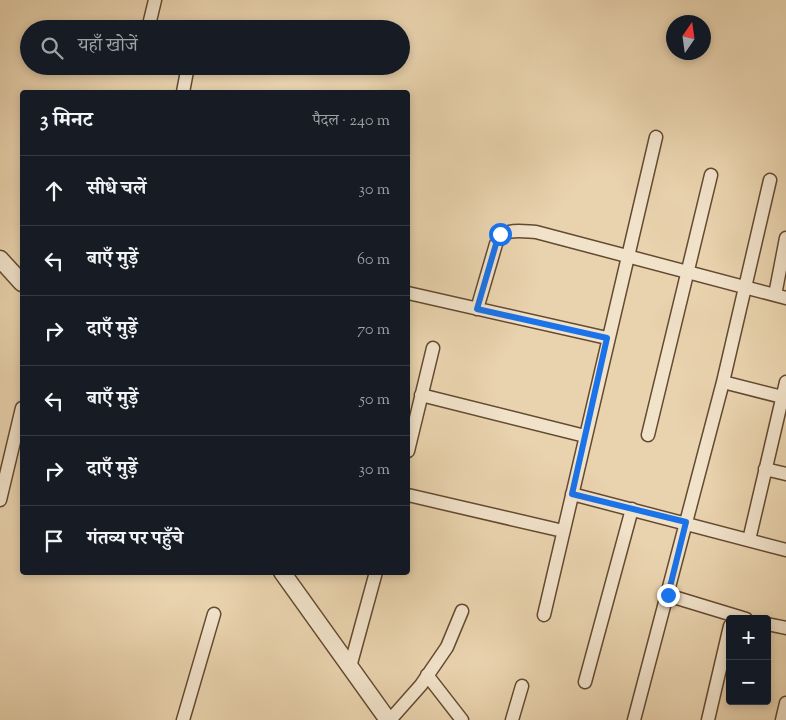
<!DOCTYPE html>
<html lang="hi">
<meta charset="utf-8">
<style>
:root{--surface:#171b24;--page:#20242c;--text:#f1f3f6;--muted:#9ea1a6;--line:#363941}
body{margin:0;font-family:"Sorts Mill Goudy","Noto Serif Devanagari",serif;background:var(--page);color:var(--text)}
.controls{position:absolute;right:15px;bottom:15px;display:grid;overflow:hidden;border-radius:5px;box-shadow:0 2px 8px #0003}
.controls button{width:45px;height:45px;display:grid;place-items:center;padding:0;border:0;border-bottom:1px solid var(--line);background:var(--surface);color:var(--text);font:25px sans-serif}
.compass{position:absolute;left:666px;top:15px;width:45px;height:45px;border-radius:50%;background:var(--surface);box-shadow:0 2px 8px #0003;rotate:13deg}
.stop{position:absolute;width:15px;height:15px;margin:-11px;border:4px solid #1a73e8;border-radius:50%;background:#fff}
.stop.end{background:#1a73e8;border-color:#fff;box-shadow:0 1px 5px #0008}
.list{margin:0;padding:0;list-style:none}
h2{display:flex;justify-content:space-between;align-items:center;height:65px;margin:0;padding:0 20px;font-size:21px}
h2 small{font-size:16px;font-weight:400;color:var(--muted)}
.list li{display:grid;grid-template-columns:32px 1fr auto;gap:15px;align-items:center;box-sizing:border-box;height:70px;padding:0 20px;border-top:1px solid var(--line)}
.list b{display:block;font-size:19px;white-space:nowrap}
.list em{font-size:16px;font-style:normal;color:var(--muted)}
.icon{flex:none;width:28px;height:28px;fill:none;stroke:currentColor;stroke-width:2;stroke-linecap:round;stroke-linejoin:round}
.map{position:relative;flex:none;width:786px;height:720px;overflow:hidden}
.search{position:absolute;background:var(--surface);box-shadow:0 2px 8px #0003;left:20px;top:20px;width:390px;height:55px;display:flex;align-items:center;gap:12px;box-sizing:border-box;padding:0 18px;border-radius:28px;color:var(--muted);font-size:19px}
.panel{position:absolute;background:var(--surface);box-shadow:0 2px 8px #0003;left:20px;top:90px;width:390px;height:485px;border-radius:5px}
.map>svg:first-child{display:block}
</style>
<div class="map">
<svg width="786" height="720" viewBox="0 0 786 720">
<rect width="100%" height="100%" fill="#e9d3ae"/>
<filter id="stains"><feTurbulence type="fractalNoise" baseFrequency=".004" numOctaves="4"/><feColorMatrix values="0 0 0 0 .2 0 0 0 0 .09 0 0 0 0 .02 0 0 0 .5 -.17"/></filter>
<radialGradient id="worn" r=".72"><stop offset=".6" stop-color="#630" stop-opacity="0"/><stop offset="1" stop-color="#630" stop-opacity=".3"/></radialGradient>
<g fill="none" stroke-linecap="round" stroke-linejoin="round">
<defs>
<path id="minor" d="M148,29L155,0
M183,92L188,66
M408,293L607,338
M775,295L786,238
M477,309L496,244C504,227 519,231 536,232L786,298
M723,382L786,398
M421,395L585,436
M648,435L711,175
M408,451L433,348
M765,469L786,474
M572,494L786,550
M408,495L563,531
M0,500L22,408
M749,540L786,382
M667,595L746,619
M544,615L656,137
M767,624L786,628
M350,667L376,572
M427,675L462,720
M585,682L632,509
M183,720L214,614
M390,720L421,685L447,647L462,611
M512,720L522,686
M634,720L723,382L770,180
M708,720L730,626
M782,720L786,703"/>
<path id="tertiary" d="M0,259L22,283
M282,572L388,720"/>
</defs>
<!-- minor casing -->
<use href="#minor" stroke="#634a30" stroke-width="15"/>
<!-- tertiary casing -->
<use href="#tertiary" stroke="#634a30" stroke-width="19"/>
<!-- minor -->
<use href="#minor" stroke="#f1e2ca" stroke-width="12"/>
<!-- tertiary -->
<use href="#tertiary" stroke="#f1e2ca" stroke-width="16"/>
</g>
<g fill="none" stroke-linecap="round" stroke-linejoin="round">
<!-- route -->
<path stroke="#1a73e8" stroke-width="6" d="M500,234L496,244L477,309L607,338L572,494L686,522L668,595"/>
</g>
<rect width="100%" height="100%" filter="url(#stains)"/>
<rect width="100%" height="100%" fill="url(#worn)"/>
</svg>
<div class="controls">
<button>+</button>
<button>−</button>
</div>
<svg class="compass" viewBox="-18 -18 36 36"><path d="M0-13l5 13h-10z" fill="#e53935"/><path d="M0 13l5-13h-10z" fill="#9ea1a6"/></svg>
<div class="stop" style="left:500px;top:234px"></div>
<div class="stop end" style="left:668px;top:595px"></div>
<div class="search"><svg class="icon" aria-label="search" viewBox="0 0 24 24"><circle cx="10" cy="10" r="6"/><path d="M15 15l6 6"/></svg>यहाँ खोजें</div>
<section class="panel">
<h2>3 मिनट<small>पैदल · 240 m</small></h2>
<ul class="list">
<li><svg class="icon" aria-label="ahead" viewBox="0 0 24 24"><path d="M12 20V5M6 11l6-6 6 6"/></svg><div><b>सीधे चलें</b></div><em>30 m</em></li>
<li><svg class="icon" aria-label="left" viewBox="0 0 24 24"><path d="M17 20v-9H6M10 6l-5 5 5 5"/></svg><div><b>बाएँ मुड़ें</b></div><em>60 m</em></li>
<li><svg class="icon" aria-label="right" viewBox="0 0 24 24"><path d="M7 20v-9h11M14 6l5 5-5 5"/></svg><div><b>दाएँ मुड़ें</b></div><em>70 m</em></li>
<li><svg class="icon" aria-label="left" viewBox="0 0 24 24"><path d="M17 20v-9H6M10 6l-5 5 5 5"/></svg><div><b>बाएँ मुड़ें</b></div><em>50 m</em></li>
<li><svg class="icon" aria-label="right" viewBox="0 0 24 24"><path d="M7 20v-9h11M14 6l5 5-5 5"/></svg><div><b>दाएँ मुड़ें</b></div><em>30 m</em></li>
<li><svg class="icon" aria-label="arrive" viewBox="0 0 24 24"><path d="M6 21V4h12l-3 4 3 4H6"/></svg><div><b>गंतव्य पर पहुँचे</b></div></li>
</ul>
</section>
</div>
